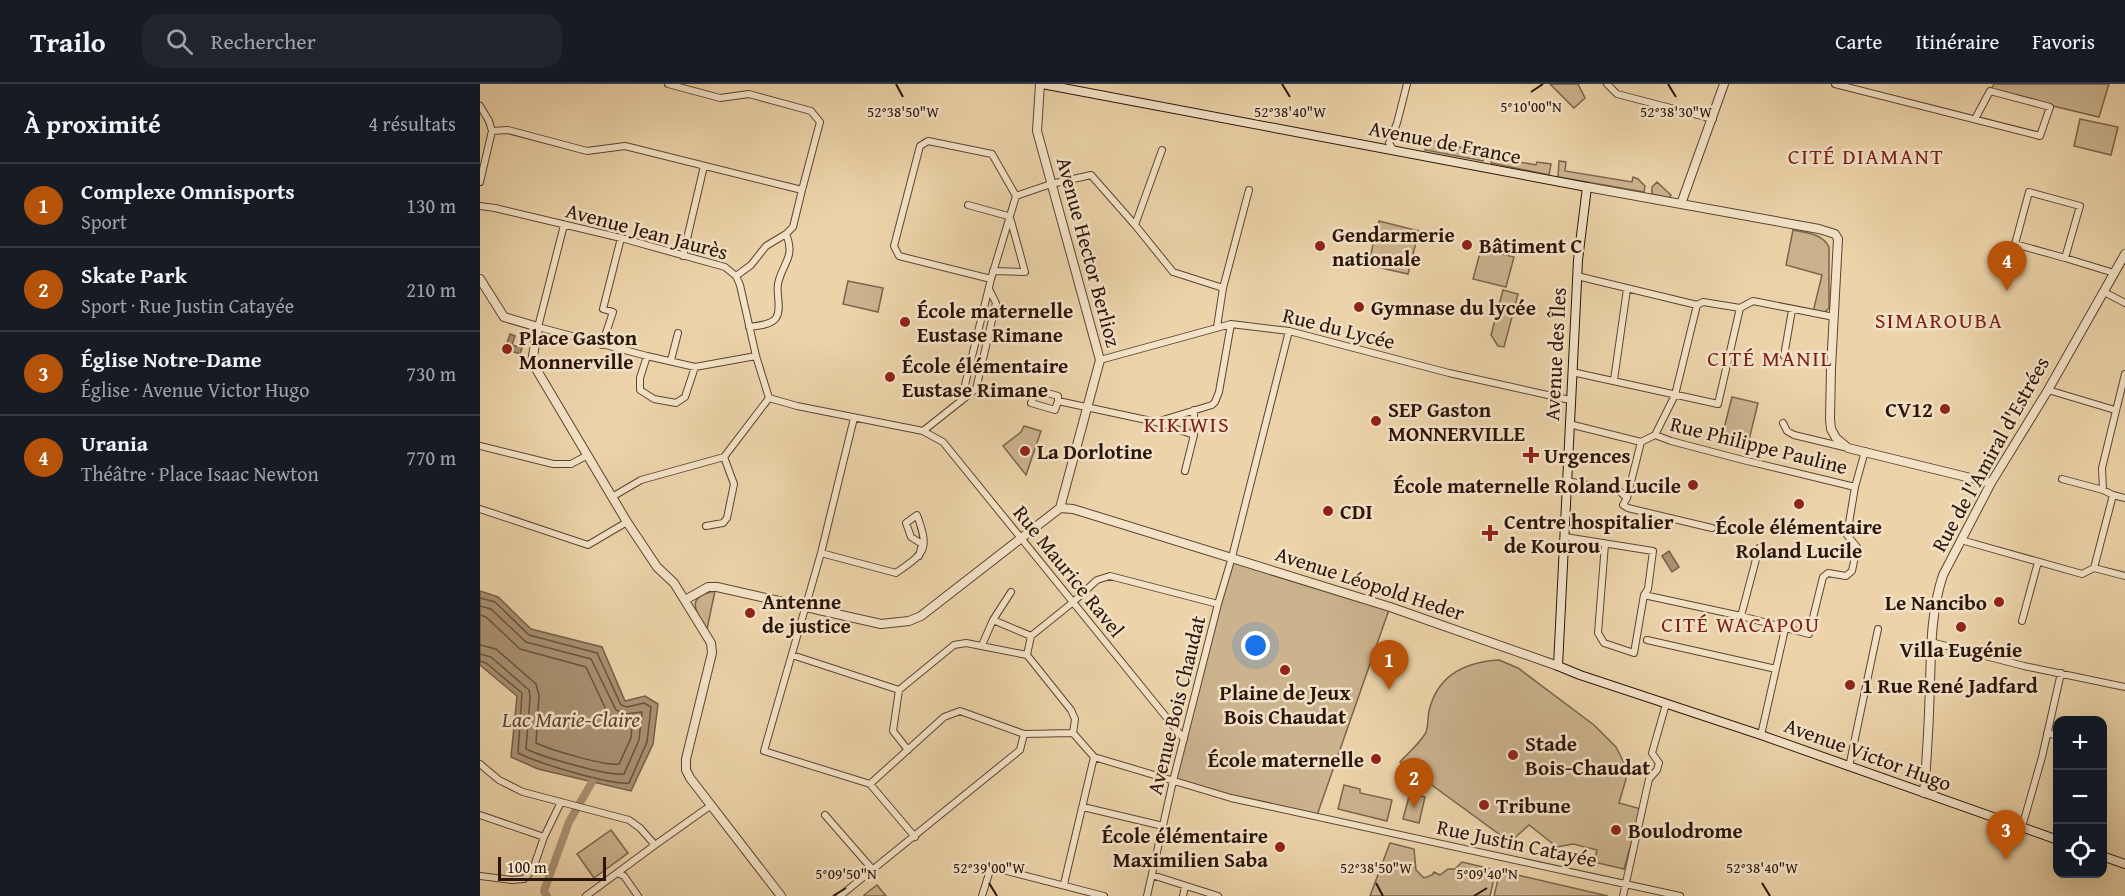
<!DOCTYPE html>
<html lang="fr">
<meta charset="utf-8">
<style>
:root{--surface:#171b24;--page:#20242c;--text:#f1f3f6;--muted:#9ea1a6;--line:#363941;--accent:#b45309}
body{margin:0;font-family:"Gentium Book Plus",serif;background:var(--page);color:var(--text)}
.controls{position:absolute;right:18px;bottom:18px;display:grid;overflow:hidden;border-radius:12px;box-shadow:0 6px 24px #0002}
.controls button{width:54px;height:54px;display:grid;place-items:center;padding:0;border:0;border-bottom:2px solid var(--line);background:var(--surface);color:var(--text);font:30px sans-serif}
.scale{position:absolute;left:18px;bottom:15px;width:108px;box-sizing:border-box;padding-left:6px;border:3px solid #2b1409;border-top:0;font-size:16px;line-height:21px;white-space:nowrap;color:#2b1409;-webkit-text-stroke:4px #f3e2c7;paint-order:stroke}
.you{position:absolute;left:776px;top:562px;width:21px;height:21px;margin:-15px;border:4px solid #fff;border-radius:50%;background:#1a73e8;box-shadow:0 0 0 9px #1a73e833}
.badge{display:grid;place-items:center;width:39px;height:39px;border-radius:50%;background:var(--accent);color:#fff;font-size:20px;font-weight:700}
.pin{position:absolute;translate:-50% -50px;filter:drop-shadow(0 2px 3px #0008)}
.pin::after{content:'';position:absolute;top:32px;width:21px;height:18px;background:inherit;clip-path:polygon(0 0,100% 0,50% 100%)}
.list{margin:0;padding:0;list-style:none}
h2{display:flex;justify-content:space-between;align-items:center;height:78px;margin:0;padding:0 24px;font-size:26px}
h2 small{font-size:20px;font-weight:400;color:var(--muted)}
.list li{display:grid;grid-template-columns:39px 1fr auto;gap:18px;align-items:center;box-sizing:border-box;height:84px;padding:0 24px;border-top:2px solid var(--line)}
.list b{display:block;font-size:22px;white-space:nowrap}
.list p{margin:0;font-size:20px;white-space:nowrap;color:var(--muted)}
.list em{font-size:20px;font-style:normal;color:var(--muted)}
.icon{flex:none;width:33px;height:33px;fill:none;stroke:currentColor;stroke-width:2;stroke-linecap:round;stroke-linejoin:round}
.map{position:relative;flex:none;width:1645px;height:812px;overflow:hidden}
header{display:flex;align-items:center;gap:36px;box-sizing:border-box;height:84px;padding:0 30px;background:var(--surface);border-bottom:2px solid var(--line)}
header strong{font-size:28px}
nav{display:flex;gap:33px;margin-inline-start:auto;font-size:21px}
.search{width:420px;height:54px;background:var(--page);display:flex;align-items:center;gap:15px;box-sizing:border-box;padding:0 21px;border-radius:18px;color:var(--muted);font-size:22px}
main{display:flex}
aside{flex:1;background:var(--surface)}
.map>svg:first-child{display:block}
</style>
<header>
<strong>Trailo</strong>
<div class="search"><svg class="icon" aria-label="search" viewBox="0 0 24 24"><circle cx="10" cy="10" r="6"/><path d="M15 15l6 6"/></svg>Rechercher</div>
<nav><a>Carte</a><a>Itinéraire</a><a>Favoris</a></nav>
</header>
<main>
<aside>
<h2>À proximité<small>4 résultats</small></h2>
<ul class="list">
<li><span class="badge">1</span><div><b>Complexe Omnisports</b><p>Sport</p></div><em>130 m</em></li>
<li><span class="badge">2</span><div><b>Skate Park</b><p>Sport · Rue Justin Catayée</p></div><em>210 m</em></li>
<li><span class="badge">3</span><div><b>Église Notre-Dame</b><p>Église · Avenue Victor Hugo</p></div><em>730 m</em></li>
<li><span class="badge">4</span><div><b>Urania</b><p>Théâtre · Place Isaac Newton</p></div><em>770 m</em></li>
</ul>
</aside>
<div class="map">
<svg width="1645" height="812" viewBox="0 0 1645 812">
<rect width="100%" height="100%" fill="#ecd3a9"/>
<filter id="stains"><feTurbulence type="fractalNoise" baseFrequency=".00333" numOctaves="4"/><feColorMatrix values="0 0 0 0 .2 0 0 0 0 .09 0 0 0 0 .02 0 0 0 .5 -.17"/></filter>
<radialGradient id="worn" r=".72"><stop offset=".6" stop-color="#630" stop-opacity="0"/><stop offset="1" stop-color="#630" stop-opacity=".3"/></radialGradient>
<!-- green -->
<path fill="#cbb38e" stroke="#7b644c" stroke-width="1.5" d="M1070,0H1098L1105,14L1094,24Z
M1514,0H1629L1619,33L1510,7Z
M1600,35L1638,43L1631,71L1594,62Z
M937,54L968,60L970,56L983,65L1001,70L1004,73L1003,77L945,66V61L936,59Z
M1013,71L1017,72V74L1056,81L1057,78L1071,80L1069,91L1011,79Z
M1079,77L1086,78L1085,87L1152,98L1153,93L1158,95L1165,102L1164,108L1078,93Z
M1177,98L1191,111L1189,114L1172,110V103Z
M899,137L939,147L928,190L888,181Z
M1313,146C1326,149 1342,149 1349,163V224L1344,229L1333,228L1342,191L1306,181Z
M1001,165L1034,173L1026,203L993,195Z
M368,197L403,204L398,228L363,220Z
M1023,206L1038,210L1024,263L1018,262L1011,251Z
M1252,313L1278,319L1267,364L1241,356Z
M544,342L561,347L546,391L523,362L541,348Z
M752,473L910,523L836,734L693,697Z
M235,507L227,545C215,526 205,513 235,507Z
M1019,576L1038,584L1114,641L1136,663L1144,679L1146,695L1139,719L1161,725L1144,785L1114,778L1117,766L1093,760L1077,763L1049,741L1030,758L920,678C928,669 939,660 945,650C949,644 947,635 949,627C957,592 985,578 1019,576Z
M864,701L880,705V709L912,716L907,737L858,725Z
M930,709L945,713L939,739L923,735Z
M131,746L148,769L114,794L97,770Z
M910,759L934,765L936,786L944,794L952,791L954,788L960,791L968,785H975L982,778L1016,786L1010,812H890Z
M1020,787L1128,812H1014Z
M397,801L406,812H384V811Z"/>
<!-- water -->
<path fill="#aa9273" stroke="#776049" stroke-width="1.5" d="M30,250L35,252L32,261L42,264L40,270L25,265Z
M1189,467L1199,483L1192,488L1182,472Z
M0,507L18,513L51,545L122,563L145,617L165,612L178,620L173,660L151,707L58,685L31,673L37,612L0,581Z"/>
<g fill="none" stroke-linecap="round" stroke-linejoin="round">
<!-- shore -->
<path stroke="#6a533e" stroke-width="1.5" d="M0,514L15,518L49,551L117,569L141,621L147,623L164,619L171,623L167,658L149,699C129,701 58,679 38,669L42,609L6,579L0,577
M0,522L11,525L46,558L111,575L136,626L145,630L162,628L159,656L144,690C127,692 63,673 46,665L50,613L49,606L11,573L0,570
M0,531L6,533L40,565L106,583L128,630L137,637L152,641L151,654L139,680C124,682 71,666 56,659L59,611L56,600L16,565L0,561"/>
<!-- canal -->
<path stroke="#aa9273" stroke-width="8" d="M67,812L64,807L89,738L112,698"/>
<defs>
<path id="minor" d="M188,0L240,14L269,10L331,27L340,38L322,106
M1127,0L1137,10L1233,35
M1355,0L1560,52L1570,23L1510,7L1495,35
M0,22L9,37L12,47
M914,67L909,59L917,39L927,0
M0,98L12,47L28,46L107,67L145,62L322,106L313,143L306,150
M488,121L528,132L531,137L545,188L513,187
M0,122L15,124L141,154L245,183L256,192L260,201L276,272L289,314L244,373L161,396L132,413
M84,141L58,243L167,272L215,283L276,272
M655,141L682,66
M203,172L224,82
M1585,174L1535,160L1549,108L1600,122L1585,174L1634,189
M256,192L271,181L286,162L306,150C316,174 302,179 298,200C296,210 302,225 296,234C291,241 277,242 269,243
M1097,192L1217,221L1223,218L1260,224
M511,195L419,172L414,162L440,62L448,57L512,70L536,112
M1624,208L1645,219
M737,243L743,204L769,106
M122,261L133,228L123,225L141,154
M167,272L160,294V306L174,315L196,319L205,313L215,283
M1304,272L1312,226
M191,276L198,249
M620,276L751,240L809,247L969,289L1090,316
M1092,288L1238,320L1260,224L1273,217L1354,233
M1134,296L1147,205
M1568,306L1635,326
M289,314L317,322L443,347L496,305L516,219L509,205
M481,317L511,195L536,112L571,100L611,91L655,141L693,188L743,204
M578,317L575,326L551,319L557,306L578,312V317L676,338L732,321L735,318L739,308L751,240
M374,334L341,469L284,667L390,700L464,633L480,627L544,650L593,649L614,673L751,714L1200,812
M676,338L714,351V326
M1303,339L1307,347L1314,351L1364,363
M1089,340L1161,358
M443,347L463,358L704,655
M1175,351L1191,357L1263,376L1375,403
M0,362L73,380H91L106,372
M705,387L714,351
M1582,395L1623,406
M1087,397L1139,407L1147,414L1143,421L1148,424L1232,444
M1633,411L1645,414
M1147,414L1161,358L1175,351L1195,311L1217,221
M0,425L108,461L147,438
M226,442L243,439L247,434L254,400L244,373
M1085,453L1173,467L1168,505L1164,511L1154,569L1124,559L1118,549L1125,460
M1481,456L1602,490L1614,484
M341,469L416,489C445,468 450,467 437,431L426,439L431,453L442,460L439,472
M1614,484L1633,411L1623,406L1622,384L1645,290
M1614,484L1645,492
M1164,511L1261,532L1329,550L1343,493L1348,489L1366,492L1372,487L1377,463L1367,451L1375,403L1385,367
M1261,532L1279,464
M513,536L531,508
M1542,537L1558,478
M1167,556L1296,585
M1451,558L1544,582L1645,603
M502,561L513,536L551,552
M312,571L419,606
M547,571L551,552L592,519L617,496L630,492L738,520
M1567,649L1578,652
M1281,651L1305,545
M428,666L413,647L419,606L474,561L486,559L547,571L591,626L595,635L593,649
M0,680L19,696L43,708L149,736L160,744L175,761L230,722
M1369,683L1398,545
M390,700L435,753
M603,723L683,742
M0,731L64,753
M345,731L393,786
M1542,743L1562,673L1581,589
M137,789L144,792L158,812
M672,791L738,812
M0,792L32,796L44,795L53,785L64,753L81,718
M584,800L614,673
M106,812L175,761
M360,812L540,666L544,650
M502,812L511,783L624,812
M667,812L693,697L738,520L752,473L809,247
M703,812L705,802
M1143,812L1169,695L1177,686L1179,679L1172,669L1186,620"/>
<path id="tertiary" d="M1107,103L1339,145L1355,150L1358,155L1351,284L1350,335L1351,345L1356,354L1368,364L1511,399
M1201,120L1244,0
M0,195L24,233L58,243L52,278L147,438L177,483L194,499L231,559L232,569L206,675V686L210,694L301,812
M580,424L593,425L910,523L1078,582
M205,516L228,503H237L401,540L429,537L441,532L580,424L620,276L557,47L560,0
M1444,709C1447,673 1449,638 1450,602C1451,564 1451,527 1463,491L1511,399L1568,306L1645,170"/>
<path id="secondary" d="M562,0L1107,103L1098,176L1096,218L1078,582L1100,591L1281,651L1578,756
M1622,772L1645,780"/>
</defs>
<!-- minor casing -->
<use href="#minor" stroke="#5b4431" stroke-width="8"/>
<!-- tertiary casing -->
<use href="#tertiary" stroke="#5b4431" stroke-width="10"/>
<!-- secondary casing -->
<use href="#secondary" stroke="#2b1409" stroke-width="10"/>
<!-- minor -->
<use href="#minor" stroke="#f3e2c7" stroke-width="6"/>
<!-- tertiary -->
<use href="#tertiary" stroke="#f3e2c7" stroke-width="8"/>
<!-- secondary -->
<use href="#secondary" stroke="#f3e2c7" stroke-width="8"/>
</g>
<!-- ticks -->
<path fill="none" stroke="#2b1409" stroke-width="2" d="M416,0L423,13M802,0L810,13M1188,0L1196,13M1051,8L1063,0M509,799L517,812M896,799L903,812M1282,799L1290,812M353,812L366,804M994,812L1007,804"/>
<!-- markers -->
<g fill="#8f2418" stroke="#f3e2c7" stroke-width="2">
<circle cx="987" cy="161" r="6"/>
<circle cx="840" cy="162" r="6"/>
<circle cx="879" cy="223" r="6"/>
<circle cx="425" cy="238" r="6"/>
<circle cx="27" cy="265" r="6"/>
<circle cx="410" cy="293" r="6"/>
<circle cx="1465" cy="325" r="6"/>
<circle cx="896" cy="337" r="6"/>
<circle cx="545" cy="367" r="6"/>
<path d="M1048 362h6v6h6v6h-6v6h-6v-6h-6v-6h6z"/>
<circle cx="1213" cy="401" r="6"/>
<circle cx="1319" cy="420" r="6"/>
<circle cx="848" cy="427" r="6"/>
<path d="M1007 440h6v6h6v6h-6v6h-6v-6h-6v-6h6z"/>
<circle cx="1519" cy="518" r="6"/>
<circle cx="270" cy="529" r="6"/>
<circle cx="1481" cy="543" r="6"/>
<circle cx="805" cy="586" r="6"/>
<circle cx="1370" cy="601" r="6"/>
<circle cx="1033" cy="671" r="6"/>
<circle cx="896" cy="675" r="6"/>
<circle cx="1004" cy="721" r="6"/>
<circle cx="1136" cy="746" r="6"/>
<circle cx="800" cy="763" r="6"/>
</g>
<g text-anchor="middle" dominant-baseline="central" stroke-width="5" stroke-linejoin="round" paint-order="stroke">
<!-- street labels -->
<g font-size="21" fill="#2b1409" stroke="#f3e2c7">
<text transform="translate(965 58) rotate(11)">Avenue de France</text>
<text transform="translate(167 147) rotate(15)">Avenue Jean Jaurès</text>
<text transform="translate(609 168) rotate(75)">Avenue Hector Berlioz</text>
<text transform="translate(859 244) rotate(14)">Rue du Lycée</text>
<text transform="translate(1075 270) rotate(-87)">Avenue des Îles</text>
<text transform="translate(1279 361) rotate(14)">Rue Philippe Pauline</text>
<text transform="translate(1510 370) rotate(-61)">Rue de l'Amiral d'Estrées</text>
<text transform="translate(589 487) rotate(51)">Rue Maurice Ravel</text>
<text transform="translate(890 499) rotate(18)">Avenue Léopold Heder</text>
<text transform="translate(696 621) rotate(-76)">Avenue Bois Chaudat</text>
<text transform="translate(1388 670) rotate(20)">Avenue Victor Hugo</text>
<text transform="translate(1037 759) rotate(12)">Rue Justin Catayée</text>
</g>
<!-- poi labels -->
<g font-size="21" font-weight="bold" fill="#2b1409" stroke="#f3e2c7" text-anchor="start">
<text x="852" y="150">Gendarmerie<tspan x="852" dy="24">nationale</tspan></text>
<text x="999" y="161">Bâtiment C</text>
<text x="891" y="223">Gymnase du lycée</text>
<text x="437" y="226">École maternelle<tspan x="437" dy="24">Eustase Rimane</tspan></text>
<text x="39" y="253">Place Gaston<tspan x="39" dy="24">Monnerville</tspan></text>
<text x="422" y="281">École élémentaire<tspan x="422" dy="24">Eustase Rimane</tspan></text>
<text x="908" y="325">SEP Gaston<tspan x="908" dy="24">MONNERVILLE</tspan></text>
<text x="1453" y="325" text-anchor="end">CV12</text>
<text x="557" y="367">La Dorlotine</text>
<text x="1064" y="371">Urgences</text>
<text x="1201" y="401" text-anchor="end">École maternelle Roland Lucile</text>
<text x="860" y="427">CDI</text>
<text x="1024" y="437">Centre hospitalier<tspan x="1024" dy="24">de Kourou</tspan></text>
<text x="1319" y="442" text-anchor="middle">École élémentaire<tspan x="1319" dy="24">Roland Lucile</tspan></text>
<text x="282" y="517">Antenne<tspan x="282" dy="24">de justice</tspan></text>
<text x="1507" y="518" text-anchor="end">Le Nancibo</text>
<text x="1481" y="565" text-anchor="middle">Villa Eugénie</text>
<text x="1382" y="601">1 Rue René Jadfard</text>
<text x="805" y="608" text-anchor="middle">Plaine de Jeux<tspan x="805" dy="24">Bois Chaudat</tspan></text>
<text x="1045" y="659">Stade<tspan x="1045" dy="24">Bois-Chaudat</tspan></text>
<text x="884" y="675" text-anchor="end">École maternelle</text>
<text x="1016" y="721">Tribune</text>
<text x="1148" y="746">Boulodrome</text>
<text x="788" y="751" text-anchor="end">École élémentaire<tspan x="788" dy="24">Maximilien Saba</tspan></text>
</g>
<!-- neighbourhood labels -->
<g font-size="22" letter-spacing="1.5" fill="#7a1f14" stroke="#f3e2c7">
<text x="1386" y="72">CITÉ DIAMANT</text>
<text x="1459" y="236">SIMAROUBA</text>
<text x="1290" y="274">CITÉ MANIL</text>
<text x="707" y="340">KIKIWIS</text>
<text x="1261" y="540">CITÉ WACAPOU</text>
</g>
<!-- water labels -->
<g font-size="22" font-style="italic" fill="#5e4633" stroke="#f3e2c7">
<text x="91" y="635">Lac Marie-Claire</text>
</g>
</g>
<g font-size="15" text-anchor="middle" fill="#2b1409" stroke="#f3e2c7" stroke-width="5" stroke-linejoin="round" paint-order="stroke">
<text x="1051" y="28">5°10'00"N</text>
<text x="423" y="33">52°38'50"W</text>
<text x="810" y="33">52°38'40"W</text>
<text x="1196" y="33">52°38'30"W</text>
<text x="509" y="789">52°39'00"W</text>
<text x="896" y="789">52°38'50"W</text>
<text x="1282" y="789">52°38'40"W</text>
<text x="366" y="795">5°09'50"N</text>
<text x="1007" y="795">5°09'40"N</text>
</g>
<rect width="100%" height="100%" filter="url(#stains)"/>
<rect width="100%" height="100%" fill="url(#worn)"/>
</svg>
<div class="controls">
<button>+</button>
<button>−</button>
<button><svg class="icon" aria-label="locate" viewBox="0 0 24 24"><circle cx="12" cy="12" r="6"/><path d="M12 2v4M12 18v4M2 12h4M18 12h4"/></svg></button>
</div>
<div class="scale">100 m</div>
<div class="you"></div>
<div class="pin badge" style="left:909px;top:606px">1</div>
<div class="pin badge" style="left:934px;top:724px">2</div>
<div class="pin badge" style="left:1526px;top:776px">3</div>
<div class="pin badge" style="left:1527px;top:207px">4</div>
</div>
</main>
